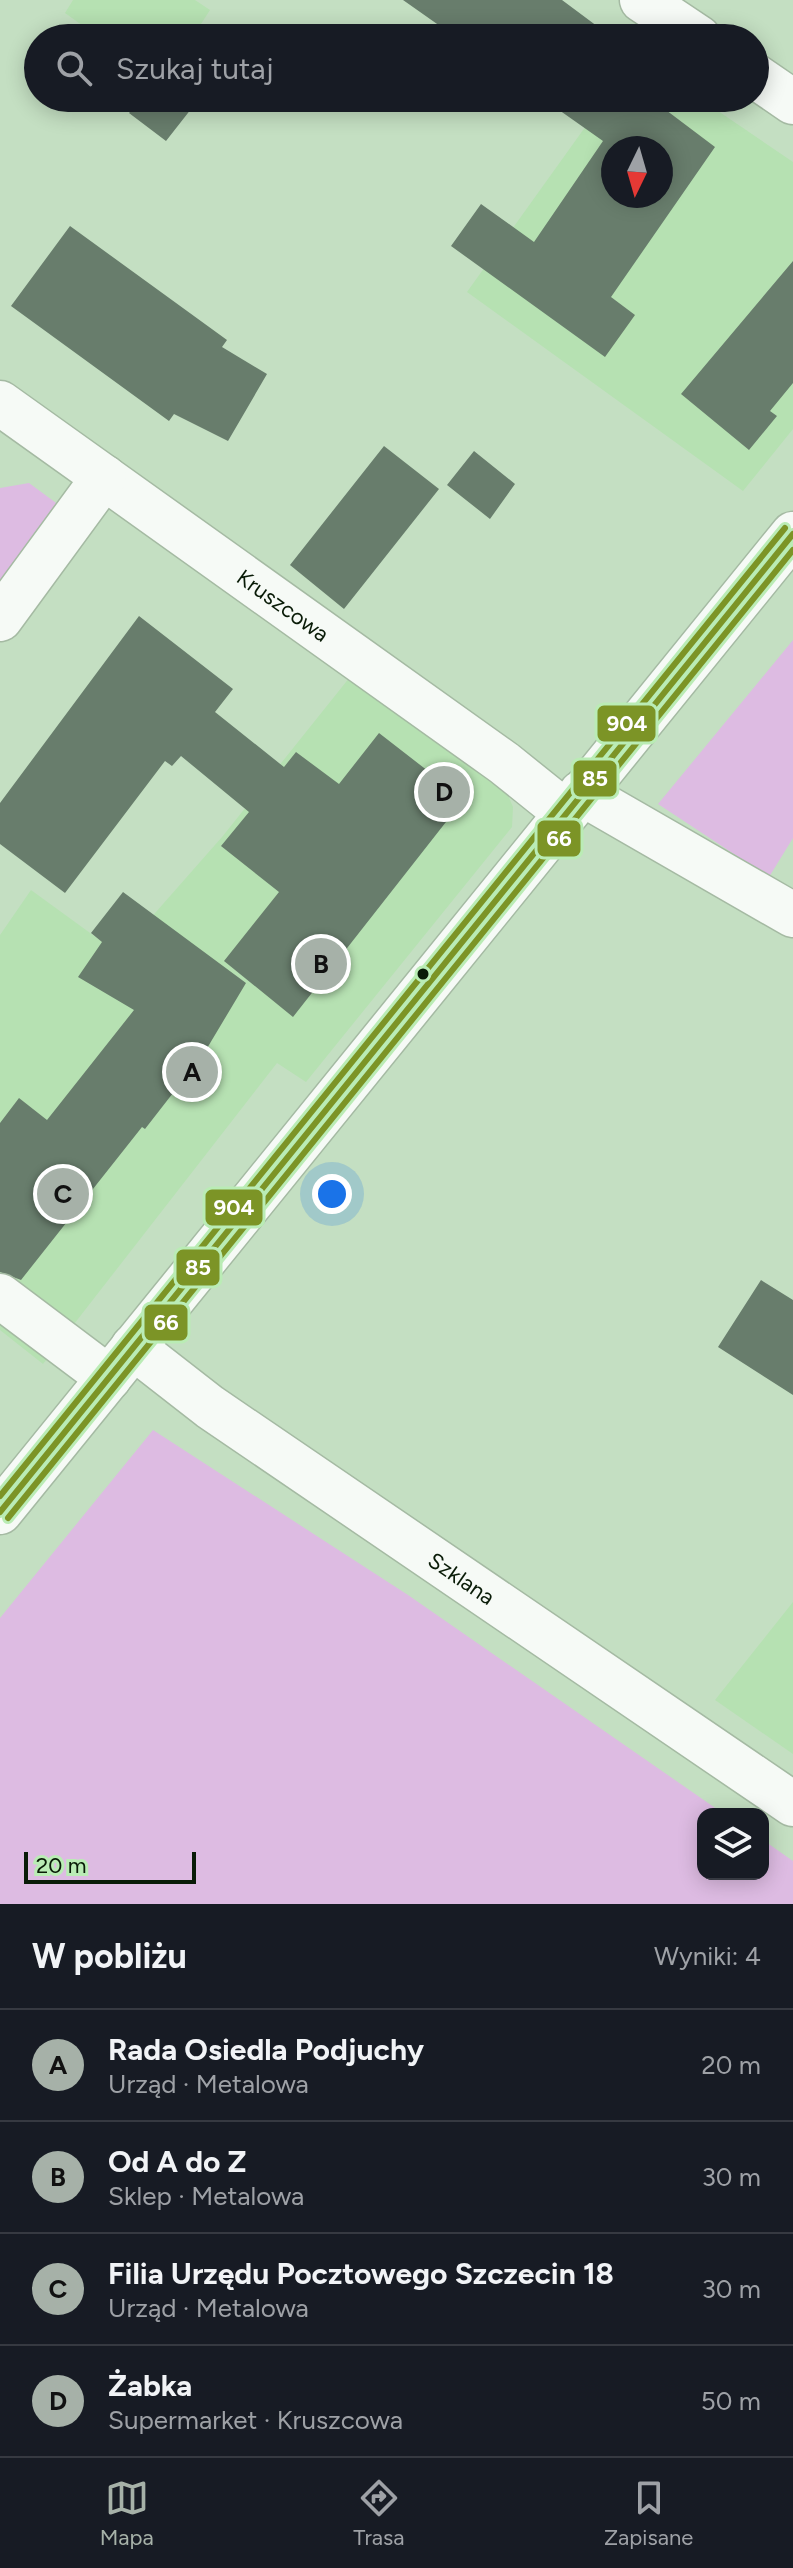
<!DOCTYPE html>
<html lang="pl">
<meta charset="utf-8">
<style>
:root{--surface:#171b24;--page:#20242c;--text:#f1f3f6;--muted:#9ea1a6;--line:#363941;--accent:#a6b1a8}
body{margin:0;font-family:Figtree,sans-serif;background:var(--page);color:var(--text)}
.controls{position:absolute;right:24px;bottom:24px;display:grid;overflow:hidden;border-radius:16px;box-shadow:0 4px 20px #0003}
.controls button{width:72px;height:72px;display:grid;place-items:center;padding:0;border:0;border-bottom:2px solid var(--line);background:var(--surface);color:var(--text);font:40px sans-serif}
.compass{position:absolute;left:601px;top:136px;width:72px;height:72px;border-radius:50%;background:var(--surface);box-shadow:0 4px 20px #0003;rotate:185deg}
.scale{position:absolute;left:24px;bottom:20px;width:172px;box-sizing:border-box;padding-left:8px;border:4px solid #091b07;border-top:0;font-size:22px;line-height:28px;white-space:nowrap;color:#091b07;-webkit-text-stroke:6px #baecb5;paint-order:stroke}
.you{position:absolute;left:332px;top:1194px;width:28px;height:28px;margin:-20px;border:6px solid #fff;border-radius:50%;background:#1a73e8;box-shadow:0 0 0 12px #1a73e833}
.badge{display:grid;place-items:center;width:52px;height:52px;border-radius:50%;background:var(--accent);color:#111;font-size:26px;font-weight:700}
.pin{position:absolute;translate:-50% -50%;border:4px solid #fff;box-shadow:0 2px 8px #0006}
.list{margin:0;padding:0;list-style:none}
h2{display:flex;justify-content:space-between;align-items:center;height:104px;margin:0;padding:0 32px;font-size:34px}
h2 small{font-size:26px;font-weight:400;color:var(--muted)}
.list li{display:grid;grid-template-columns:52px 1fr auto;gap:24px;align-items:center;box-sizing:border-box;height:112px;padding:0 32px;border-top:2px solid var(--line)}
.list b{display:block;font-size:30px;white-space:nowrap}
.list p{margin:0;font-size:26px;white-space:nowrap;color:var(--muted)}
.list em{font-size:26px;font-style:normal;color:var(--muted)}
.icon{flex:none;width:44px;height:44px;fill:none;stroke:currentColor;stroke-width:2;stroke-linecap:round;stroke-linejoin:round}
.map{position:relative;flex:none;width:793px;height:1904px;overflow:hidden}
.search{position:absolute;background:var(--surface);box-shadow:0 4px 20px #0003;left:24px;right:24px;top:24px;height:88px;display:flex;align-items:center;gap:20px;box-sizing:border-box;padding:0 28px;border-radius:44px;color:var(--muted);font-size:30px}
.sheet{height:552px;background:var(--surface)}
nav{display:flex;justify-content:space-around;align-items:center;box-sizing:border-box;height:112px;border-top:2px solid var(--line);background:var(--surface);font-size:22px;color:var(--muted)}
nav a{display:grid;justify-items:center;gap:4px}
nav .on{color:var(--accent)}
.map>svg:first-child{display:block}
</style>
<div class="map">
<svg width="793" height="1904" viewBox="0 0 793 1904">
<rect width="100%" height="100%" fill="#c4dfc2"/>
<!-- built -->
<path fill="#b6e1b2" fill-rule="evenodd" d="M73,0H195L210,10L192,38H100L65,13Z
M606,98H699L793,162V429L743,491L467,292ZM613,148H661V196H613Z
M350,677L507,793L513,807L512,827L306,1082L277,1063L43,1364L0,1330V935L31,890L119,954L222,837Z
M793,1602V1754L715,1700Z"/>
<!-- green -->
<path fill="#ddbbe2" d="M29,483L67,511L0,587V488Z
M793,640V838L769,877L658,804Z
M153,1430L408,1595L724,1814H703V1874H763V1840L793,1861V1904H0V1618Z"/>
<!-- building -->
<path fill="#687d6c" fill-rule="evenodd" d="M403,0H562L613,38H457Z
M142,98H187L195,104L166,141L129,113Z
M542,98H650L715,147L611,297L635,315L605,357L451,246L481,204L534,242L603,141ZM613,148H661V196H613Z
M70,226L227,340L222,347L267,374L228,441L174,414L169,421L11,306Z
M793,261V383L770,411L777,416L749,450L681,394Z
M384,446L439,489L344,609L290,565Z
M474,451L515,484L490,519L447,485Z
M139,616L233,689L215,712L284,767L296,752L339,784L379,733L464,799L293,1017L224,961L279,892L221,846L249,812L181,756L172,766L165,761L65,893L0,844V803Z
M123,892L246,983L203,1055L213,1088L173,1093L145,1129L142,1127L21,1280L0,1272V1123L19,1098L47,1120L134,1010L78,977L102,942L91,933Z
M761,1280L793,1300V1395L718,1347Z"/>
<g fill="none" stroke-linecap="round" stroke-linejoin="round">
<defs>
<g id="minor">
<path d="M642,0L699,38"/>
<path d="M755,76L793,102"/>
<path id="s1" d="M0,403L504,763L565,812"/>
<path d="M0,619L104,477"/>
<path d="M581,793L793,915"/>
<path d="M0,1296L109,1378"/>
<path id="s2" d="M133,1347L210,1407L793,1804"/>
</g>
<path id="major" d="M0,1512L793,534"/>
</defs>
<!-- minor casing -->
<use href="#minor" stroke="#a5baa3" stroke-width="47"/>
<!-- major casing -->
<use href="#major" stroke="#a5baa3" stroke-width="47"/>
<!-- minor -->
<use href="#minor" stroke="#f6faf6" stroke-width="44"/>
<!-- major -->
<use href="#major" stroke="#f6faf6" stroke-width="44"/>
<defs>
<path id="bus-1" d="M0,1512L793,534"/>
<path id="bus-2" d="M8,1518L793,550"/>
<path id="bus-3" d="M0,1496L785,528"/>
</defs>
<!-- bus-1 casing -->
<use href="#bus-1" stroke="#baecb5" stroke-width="12"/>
<!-- bus-2 casing -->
<use href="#bus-2" stroke="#baecb5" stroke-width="12"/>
<!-- bus-3 casing -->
<use href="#bus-3" stroke="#baecb5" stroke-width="12"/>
<!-- bus-1 -->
<use href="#bus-1" stroke="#7c9426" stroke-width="6"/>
<!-- bus-2 -->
<use href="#bus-2" stroke="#7c9426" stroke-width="6"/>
<!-- bus-3 -->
<use href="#bus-3" stroke="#7c9426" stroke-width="6"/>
</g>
<!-- markers -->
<circle fill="#091b07" stroke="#baecb5" stroke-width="3" cx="423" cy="974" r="7"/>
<g text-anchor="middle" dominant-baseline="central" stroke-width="8" stroke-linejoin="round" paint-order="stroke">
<!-- street labels -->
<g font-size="22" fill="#091b07" stroke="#baecb5">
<text stroke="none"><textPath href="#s1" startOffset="348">Kruszcowa</textPath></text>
<text stroke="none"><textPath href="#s2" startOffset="402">Szklana</textPath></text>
</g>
</g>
<g stroke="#baecb5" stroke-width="3">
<rect x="596" y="704" width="61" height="39" rx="8" fill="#7c9426"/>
<rect x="572" y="759" width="46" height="39" rx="8" fill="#7c9426"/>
<rect x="536" y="819" width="46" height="39" rx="8" fill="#7c9426"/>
<rect x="204" y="1188" width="60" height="39" rx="8" fill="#7c9426"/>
<rect x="175" y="1248" width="46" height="39" rx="8" fill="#7c9426"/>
<rect x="143" y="1303" width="46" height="39" rx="8" fill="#7c9426"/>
</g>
<g font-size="22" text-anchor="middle" font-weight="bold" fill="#fff">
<text x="627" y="731">904</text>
<text x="595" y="786">85</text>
<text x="559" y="846">66</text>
<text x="234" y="1215">904</text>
<text x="198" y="1275">85</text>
<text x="166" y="1330">66</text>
</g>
</svg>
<div class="controls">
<button><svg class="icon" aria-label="layers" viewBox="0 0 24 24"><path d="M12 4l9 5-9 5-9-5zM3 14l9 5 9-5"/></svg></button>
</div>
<svg class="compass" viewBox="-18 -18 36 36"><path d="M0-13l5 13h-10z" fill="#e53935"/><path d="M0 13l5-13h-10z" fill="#9ea1a6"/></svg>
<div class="scale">20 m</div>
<div class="you"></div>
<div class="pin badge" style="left:192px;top:1072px">A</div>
<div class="pin badge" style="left:321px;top:964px">B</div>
<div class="pin badge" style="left:63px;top:1194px">C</div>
<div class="pin badge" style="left:444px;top:792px">D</div>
<div class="search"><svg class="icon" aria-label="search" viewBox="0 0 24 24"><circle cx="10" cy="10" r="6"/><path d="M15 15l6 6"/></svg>Szukaj tutaj</div>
</div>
<section class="sheet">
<h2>W pobliżu<small>Wyniki: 4</small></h2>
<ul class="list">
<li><span class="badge">A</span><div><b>Rada Osiedla Podjuchy</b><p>Urząd · Metalowa</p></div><em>20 m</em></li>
<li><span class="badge">B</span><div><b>Od A do Z</b><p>Sklep · Metalowa</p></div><em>30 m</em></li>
<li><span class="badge">C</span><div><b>Filia Urzędu Pocztowego Szczecin 18</b><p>Urząd · Metalowa</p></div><em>30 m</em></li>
<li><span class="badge">D</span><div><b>Żabka</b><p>Supermarket · Kruszcowa</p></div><em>50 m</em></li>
</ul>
</section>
<nav>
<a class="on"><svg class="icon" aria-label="map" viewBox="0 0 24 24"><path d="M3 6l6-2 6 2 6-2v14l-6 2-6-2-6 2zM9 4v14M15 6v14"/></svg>Mapa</a>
<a><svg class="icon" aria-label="directions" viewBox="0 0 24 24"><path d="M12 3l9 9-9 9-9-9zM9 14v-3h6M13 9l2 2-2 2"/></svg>Trasa</a>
<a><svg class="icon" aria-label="saved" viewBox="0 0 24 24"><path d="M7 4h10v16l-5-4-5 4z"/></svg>Zapisane</a>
</nav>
